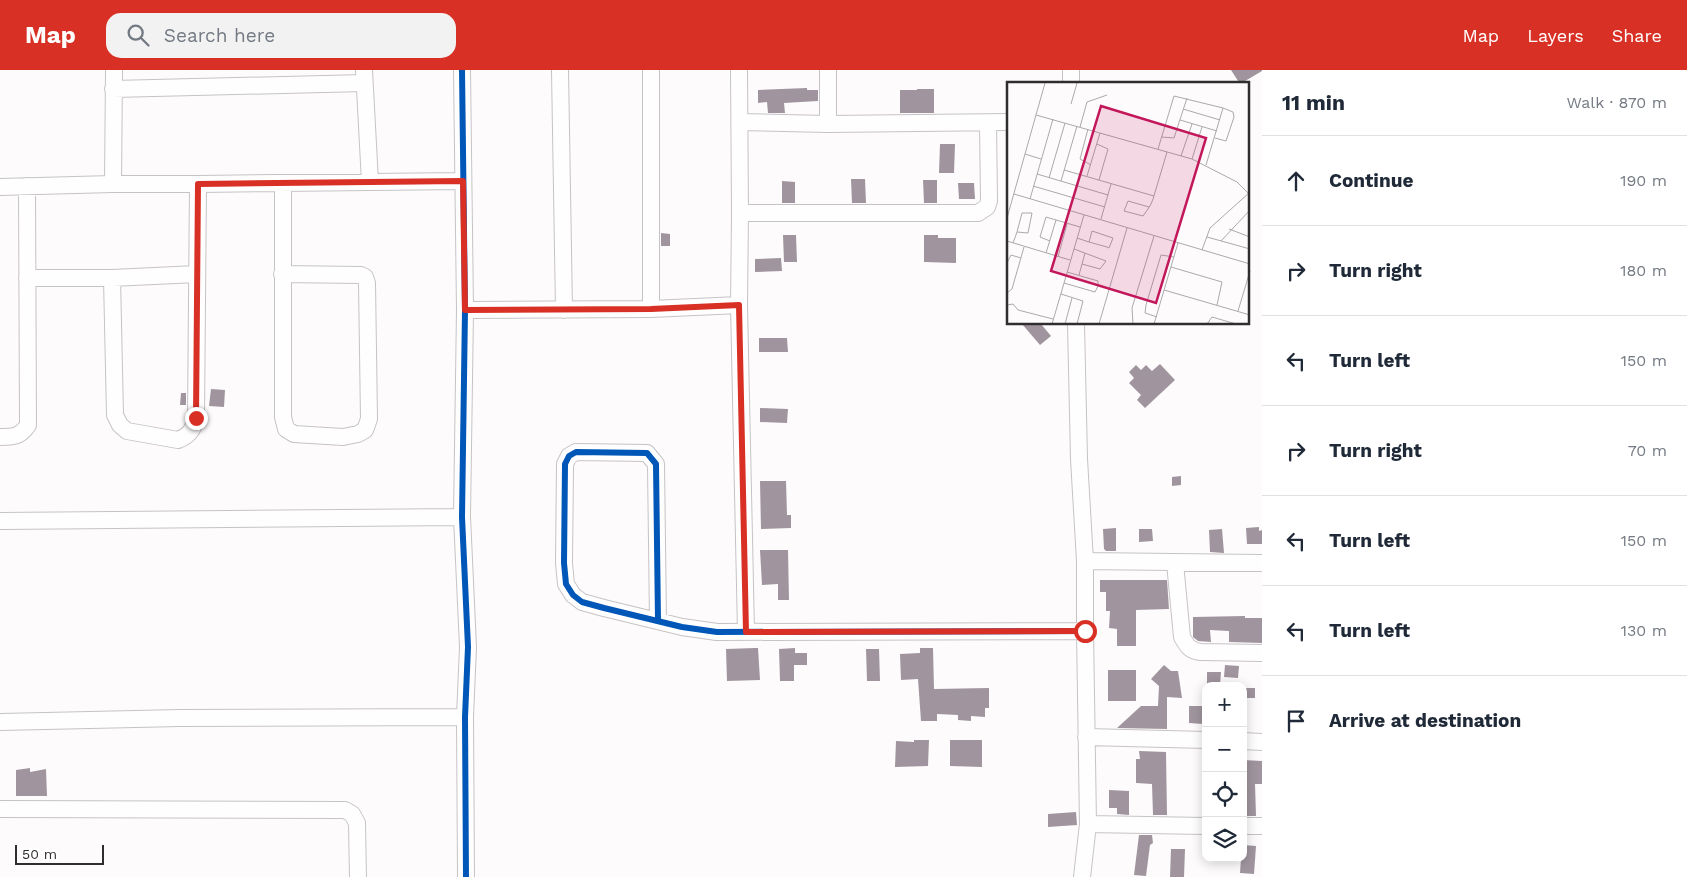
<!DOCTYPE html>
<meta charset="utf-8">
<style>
:root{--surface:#fff;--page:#f2f2f3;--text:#1f2937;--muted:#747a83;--line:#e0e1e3;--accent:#d93025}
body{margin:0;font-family:"Work Sans",sans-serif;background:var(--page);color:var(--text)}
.controls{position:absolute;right:15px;bottom:15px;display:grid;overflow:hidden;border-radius:10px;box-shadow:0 2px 12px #0003}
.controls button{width:45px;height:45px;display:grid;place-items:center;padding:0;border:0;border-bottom:1px solid var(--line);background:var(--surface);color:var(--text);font:25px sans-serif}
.scale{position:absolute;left:15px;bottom:12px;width:89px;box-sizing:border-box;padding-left:5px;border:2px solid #302d2f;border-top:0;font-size:14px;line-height:18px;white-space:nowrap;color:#302d2f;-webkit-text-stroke:4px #fff;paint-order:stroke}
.stop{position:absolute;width:15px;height:15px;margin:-11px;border:4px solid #d93025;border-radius:50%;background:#fff}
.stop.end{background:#d93025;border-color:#fff;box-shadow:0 1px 5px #0008}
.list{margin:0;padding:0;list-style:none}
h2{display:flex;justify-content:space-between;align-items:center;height:65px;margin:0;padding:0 20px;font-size:21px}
h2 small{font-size:16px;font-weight:400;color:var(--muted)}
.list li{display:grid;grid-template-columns:32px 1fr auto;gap:15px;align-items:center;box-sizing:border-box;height:90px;padding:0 20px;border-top:1px solid var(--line)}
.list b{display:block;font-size:19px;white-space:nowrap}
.list em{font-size:16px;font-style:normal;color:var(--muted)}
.icon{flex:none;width:28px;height:28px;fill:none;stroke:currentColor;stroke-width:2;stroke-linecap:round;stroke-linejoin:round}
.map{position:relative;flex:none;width:1262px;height:807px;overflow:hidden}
header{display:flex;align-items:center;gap:30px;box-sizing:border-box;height:70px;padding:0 25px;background:var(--accent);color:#fff}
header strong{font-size:24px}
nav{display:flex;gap:28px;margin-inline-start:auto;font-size:18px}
.search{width:350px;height:45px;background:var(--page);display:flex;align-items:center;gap:12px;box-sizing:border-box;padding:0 18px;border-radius:15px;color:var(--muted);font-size:19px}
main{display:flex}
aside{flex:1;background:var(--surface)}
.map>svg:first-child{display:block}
</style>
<header>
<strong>Map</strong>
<div class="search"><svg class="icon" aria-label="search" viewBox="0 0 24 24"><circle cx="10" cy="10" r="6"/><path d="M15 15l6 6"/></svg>Search here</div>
<nav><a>Map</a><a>Layers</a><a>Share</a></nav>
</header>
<main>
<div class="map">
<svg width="1262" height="807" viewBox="0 0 1262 807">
<rect width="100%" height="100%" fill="#fdfbfc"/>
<!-- building -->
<path fill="#a0959e" d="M1231,0H1262V1L1240,14Z
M807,18V20H818V31L784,33L785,43H768L767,32L758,33V20Z
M917,19H934V43H900V20H917Z
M940,74H955L954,103H939Z
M851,109H865L866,133H852Z
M923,110H937V133H924Z
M782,111L795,112V133H782Z
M958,113H974L975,129H959Z
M661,163L670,164V176H661Z
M783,165H796L797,192H784Z
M924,165H938V168H956V193L924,192Z
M781,188L782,201L755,202V189Z
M1022,254H1041L1051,266L1040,275Z
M759,268H787L788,282H759Z
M1160,294L1175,310L1145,338L1137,330L1141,325L1129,313L1134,308L1129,302L1136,295L1141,300L1146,295L1152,301Z
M211,319L225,320L224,337L209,336Z
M181,323H186V335H180Z
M760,338L788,339L787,353L760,352Z
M1181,406V415L1172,416V407Z
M760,411H786L787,445H791V458L761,459Z
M1259,457V461L1262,460V474H1247L1246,458Z
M1116,458V481H1106L1104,479L1103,459Z
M1139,459H1152L1153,471L1139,472Z
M1222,459L1224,483L1210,482L1209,460Z
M760,480H788L789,530H778V514L762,515Z
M1100,510H1167L1169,539L1136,540V576H1117V559L1109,558L1110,541H1106V522H1100Z
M1245,546V548H1262V573L1229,572V561L1210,560L1211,572L1198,571L1193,567V547Z
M755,578H758L760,610L727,611L726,579Z
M795,578V583H807V595H794V611H780L779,579Z
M920,578H933L934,619L989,618V638H985V647L971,646V651L958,650V645L937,644V651H921L918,609L901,610L900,584L920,583Z
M866,579H879L880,611H867Z
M1164,595L1171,601H1178L1182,628L1167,627V659L1117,658L1141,636H1158L1159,616L1151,609Z
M1225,595L1239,596L1238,608L1224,607Z
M1108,600H1136V631H1108Z
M1207,602H1221L1220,616H1207Z
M1243,618H1255V628H1243Z
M1189,636H1204L1203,654L1189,653Z
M914,670H929L928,696L895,697L896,671L914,672Z
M950,670H982V697L950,696Z
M1139,681L1166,682L1167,745H1153L1152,714L1136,713V689H1140Z
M1243,690L1262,691V714H1255L1256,746H1244Z
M30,698V702L46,699L47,726H16V700Z
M1109,720L1129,721V745L1117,744V738H1109Z
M1076,742L1077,755L1048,757V744Z
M1139,765H1152L1153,773L1150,775L1146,806L1134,805Z
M1243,775L1256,776L1254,804L1240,803L1241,788H1243Z
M1171,779H1185L1184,807H1170Z"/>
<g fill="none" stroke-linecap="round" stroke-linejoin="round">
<defs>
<path id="minor" d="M364,0L370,112
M462,0L465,240L462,447L468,577L465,647L466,807
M560,0L564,240
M739,0L740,143L739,235L746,562
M828,0V54
M1071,0V14
M113,19L364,13
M740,52L828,54L1008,52
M113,114L114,0
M0,117L113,114H198L463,111
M740,143H978L987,137L989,131L988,53
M282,204L361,205L365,207L367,213L369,349L365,360L358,364L343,367L294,364L286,359L283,347V113
M27,208H112L197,204
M112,208L115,345L120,355L127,361L178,370C189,366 194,359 196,348L198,114
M651,239V0
M465,240L651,239L739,235
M1076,254L1079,389L1085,491V561L1088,754L1082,807
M0,367C13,367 20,367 28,355L27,116
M0,451L462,447
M1085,491L1262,493
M1175,493L1182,567C1187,576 1190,581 1201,582L1262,583
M658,551L656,394L647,383L576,382L569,386L565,394L564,493L566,514L573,525L582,532L604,538L682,557L717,562L1085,561
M0,652L180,648L465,647
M1086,667L1206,670
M1243,671L1262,672
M0,739L345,740L352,744L357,753L358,807
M1088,754L1206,756
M1243,756H1262"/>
</defs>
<!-- minor casing -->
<use href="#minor" stroke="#c6c3c5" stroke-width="18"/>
<!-- minor -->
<use href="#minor" stroke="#fffeff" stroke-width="16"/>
<defs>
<path id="cycleway" d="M462,0L465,240L462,447L468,577L465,647L466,807
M658,551L656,394L647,383L576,382L569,386L565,394L564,493L566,514L573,525L582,532L604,538L682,557L717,562L1085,561"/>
</defs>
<!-- cycleway casing -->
<use href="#cycleway" stroke="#fff" stroke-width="9"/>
<!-- cycleway -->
<use href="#cycleway" stroke="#0057b8" stroke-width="6"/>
</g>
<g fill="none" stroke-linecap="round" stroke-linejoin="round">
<!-- route -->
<path stroke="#d93025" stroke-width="6" d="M196,348L198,114L463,111L465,240L651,239L739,235L746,562L1085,561"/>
</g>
<!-- overview -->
<g transform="translate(1007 12)">
<rect width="242" height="242" fill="#fdfbfc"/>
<path fill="none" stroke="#aba9aa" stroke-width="1" d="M64,22L70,1M176,27L213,38M29,33L185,77L230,100L241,111M173,38L210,49M73,45L80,20L100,13M81,47L73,77L84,83M155,55L167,56L180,16M208,56L219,59L227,35L226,30L216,26M90,62L101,67L92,98M151,67L167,14L216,26L199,83M18,72L34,77M174,74L185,42M185,77L195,45M57,88L147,114M30,92L101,113M80,94L93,51M42,96L58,41M54,99L70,44M26,104L98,125M7,112L243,182M23,117L46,37M142,125L121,119L117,129L136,134L141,127L144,122L146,117L160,70M0,136L38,1M94,137L104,102M222,147L243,155M200,155L243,167M70,156L82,160L100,165L102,166L106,156L85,149L82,160M0,159L63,178M43,159L33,155L39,135L73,145M214,159L243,128M6,161L10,150L15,131H25L21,151L10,150M67,167L99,179L93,187L75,182M195,168L203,146L243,110M39,171L49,138M51,175L60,142M0,181L4,173L14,176M164,185L215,200L210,223M72,193L78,171M57,201L88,210L91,204V199L60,190M157,208L243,233M0,211L5,207L17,165M54,212L76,219L70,242M0,223L6,222L11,228L46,237M231,229L243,189M150,235L138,231L139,223L154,173L167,175M45,242L77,133M58,242L65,216M92,242L120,146M126,242L125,226L147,154M147,242L171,161M200,242L205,235L229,242"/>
<path fill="#c2185b" fill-opacity="0.15" stroke="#c2185b" stroke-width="2.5" d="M94,24L199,56L149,221L44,189Z"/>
<rect width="242" height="242" fill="none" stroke="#302d2f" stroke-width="2.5"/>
</g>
</svg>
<div class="controls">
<button>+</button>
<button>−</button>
<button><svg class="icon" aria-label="locate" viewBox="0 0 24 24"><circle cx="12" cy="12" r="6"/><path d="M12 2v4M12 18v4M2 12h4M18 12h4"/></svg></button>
<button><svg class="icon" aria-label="layers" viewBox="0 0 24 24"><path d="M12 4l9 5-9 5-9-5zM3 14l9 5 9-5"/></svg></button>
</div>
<div class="scale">50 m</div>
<div class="stop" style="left:1085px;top:561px"></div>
<div class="stop end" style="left:196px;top:348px"></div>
</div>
<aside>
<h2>11 min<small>Walk · 870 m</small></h2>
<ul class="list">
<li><svg class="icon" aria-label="ahead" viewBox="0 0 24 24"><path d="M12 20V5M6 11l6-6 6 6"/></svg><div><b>Continue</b></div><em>190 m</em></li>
<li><svg class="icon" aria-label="right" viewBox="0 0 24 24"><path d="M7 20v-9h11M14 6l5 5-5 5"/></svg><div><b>Turn right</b></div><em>180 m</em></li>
<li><svg class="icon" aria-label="left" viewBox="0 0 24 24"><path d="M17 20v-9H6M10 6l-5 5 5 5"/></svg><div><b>Turn left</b></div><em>150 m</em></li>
<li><svg class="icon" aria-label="right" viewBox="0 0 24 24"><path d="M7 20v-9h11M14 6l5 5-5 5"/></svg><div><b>Turn right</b></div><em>70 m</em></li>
<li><svg class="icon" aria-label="left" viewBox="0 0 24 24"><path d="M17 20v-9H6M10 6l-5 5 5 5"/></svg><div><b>Turn left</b></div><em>150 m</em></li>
<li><svg class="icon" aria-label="left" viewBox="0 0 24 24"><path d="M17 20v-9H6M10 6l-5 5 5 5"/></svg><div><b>Turn left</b></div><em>130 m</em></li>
<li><svg class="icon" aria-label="arrive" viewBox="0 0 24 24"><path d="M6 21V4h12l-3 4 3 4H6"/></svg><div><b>Arrive at destination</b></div></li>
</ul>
</aside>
</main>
